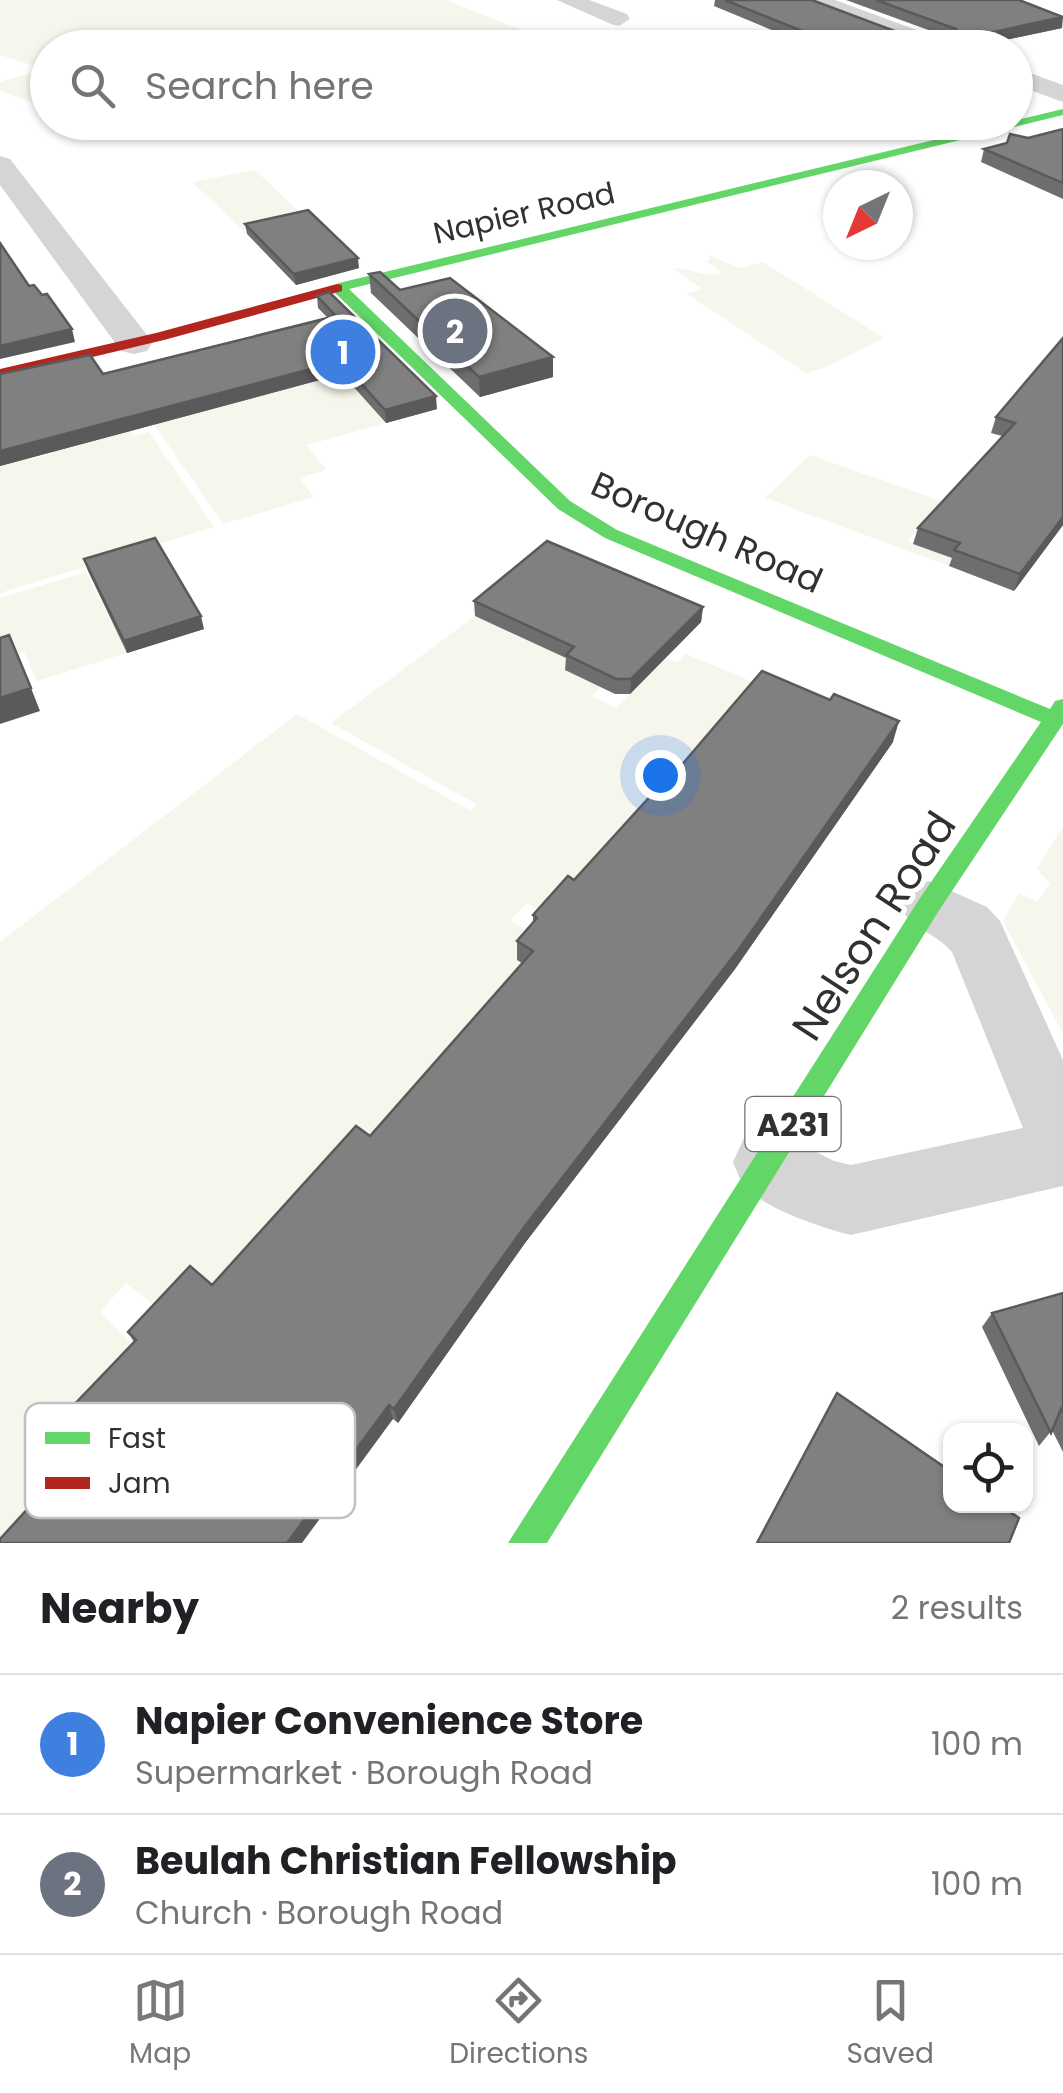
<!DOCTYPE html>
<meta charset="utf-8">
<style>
:root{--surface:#fff;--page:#f2f2f2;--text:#202124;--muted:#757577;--line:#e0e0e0;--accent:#797979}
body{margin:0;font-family:Poppins,sans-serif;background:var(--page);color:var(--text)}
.controls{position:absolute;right:30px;bottom:30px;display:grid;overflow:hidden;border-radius:20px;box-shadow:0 2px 8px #0004}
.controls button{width:90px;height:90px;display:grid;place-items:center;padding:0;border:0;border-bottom:2px solid var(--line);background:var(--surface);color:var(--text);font:50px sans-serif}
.compass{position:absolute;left:823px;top:170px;width:90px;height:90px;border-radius:50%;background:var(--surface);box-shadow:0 2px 8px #0004;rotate:223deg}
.you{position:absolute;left:660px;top:775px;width:35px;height:35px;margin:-25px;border:8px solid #fff;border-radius:50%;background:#1a73e8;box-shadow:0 0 0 15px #1a73e833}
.badge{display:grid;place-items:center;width:65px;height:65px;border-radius:50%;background:var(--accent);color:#fff;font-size:32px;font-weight:700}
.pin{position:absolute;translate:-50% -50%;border:5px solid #fff;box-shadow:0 2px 10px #0006}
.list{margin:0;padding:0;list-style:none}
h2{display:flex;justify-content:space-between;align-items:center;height:130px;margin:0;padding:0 40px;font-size:42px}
h2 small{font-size:32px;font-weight:400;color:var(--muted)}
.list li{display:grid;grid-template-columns:65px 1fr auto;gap:30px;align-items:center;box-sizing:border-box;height:140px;padding:0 40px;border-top:2px solid var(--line)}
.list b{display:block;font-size:38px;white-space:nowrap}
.list p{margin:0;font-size:32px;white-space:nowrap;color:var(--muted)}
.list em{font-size:32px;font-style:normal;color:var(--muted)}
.icon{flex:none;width:55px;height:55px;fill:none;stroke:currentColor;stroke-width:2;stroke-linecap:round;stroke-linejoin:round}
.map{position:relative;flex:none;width:1063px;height:1543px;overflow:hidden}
.search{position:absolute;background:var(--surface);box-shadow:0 2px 8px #0004;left:30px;right:30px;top:30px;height:110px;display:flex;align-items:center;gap:25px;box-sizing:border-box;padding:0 35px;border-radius:55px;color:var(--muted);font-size:38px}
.sheet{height:410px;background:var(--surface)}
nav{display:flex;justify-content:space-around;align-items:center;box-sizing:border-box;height:140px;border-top:2px solid var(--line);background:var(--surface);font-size:28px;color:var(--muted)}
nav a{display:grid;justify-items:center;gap:5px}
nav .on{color:var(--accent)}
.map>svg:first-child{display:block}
</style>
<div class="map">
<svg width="1063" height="1543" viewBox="0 0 1063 1543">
<rect width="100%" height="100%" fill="#fff"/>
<!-- green -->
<path fill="#f6f6ed" d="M0,0H446L558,44L531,48H48L47,70L0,55Z
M41,70L47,72V107L0,91V82Z
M255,170L309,221L243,230L192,182Z
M709,255L740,268L763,262L884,338L824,368L806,373L687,294L702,289L674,269C692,266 700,279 722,273L706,261L710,259Z
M339,370L386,423L307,445L326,470L299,478L314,497L223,524L153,423L205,388L220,407Z
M117,412L134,436L149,432L214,527L0,593V442L23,448L30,460L53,453L46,441Z
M810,455L950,504L927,537L915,532L907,541L955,559L949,566L765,498Z
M86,572L127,653L37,681L24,652L0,664V598Z
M475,616L566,658L600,687L592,696L616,708L666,658L677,662L686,654L829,714L549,917L527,903L510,920L537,938L536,973L219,1301L167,1316L126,1283L100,1312L136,1347L108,1448L0,1543V942L297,714L471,811L476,804L331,723Z
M1063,826V1034L1003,921L1019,893L1037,902L1050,884L1037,869Z"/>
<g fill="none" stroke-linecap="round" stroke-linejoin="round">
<!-- street -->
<path fill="#d5d5d5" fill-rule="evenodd" d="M557,0H589L627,14L630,19L619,26L611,24Z
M804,0H835L952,43L955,48H920L807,5Z
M1016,68L1063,85V102L1016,85Z
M0,156L10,159L147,335L152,343L147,351L134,354L121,351L0,185Z
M929,881L987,907L1000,921L1063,1060V1186L851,1235C823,1228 761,1208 743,1184C739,1178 736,1169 733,1162L744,1138L769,1128L834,1161L851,1165L1023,1128L952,952C934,931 912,931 899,905L908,888Z"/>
<!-- fast -->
<path fill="#63d668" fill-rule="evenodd" d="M1063,109V115L349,289L570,501L617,530L1050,709L1055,701L1063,699V724L938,912L547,1543H508L920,898L1041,722L605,538L558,509L330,288L339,283Z"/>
<!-- jam -->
<path fill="#b3261e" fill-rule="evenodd" d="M337,284L342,285V291L164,340L0,379V369L156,333Z"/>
</g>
<!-- wall -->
<path fill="#6e6e6e" d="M715,0H812L921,41H950L949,48H815L714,6Z
M846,0H1019L1062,28L968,48H957L953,39Z
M1063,129V199L981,162L984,149Z
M245,224L359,268L296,285L247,234Z
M369,274L400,290L553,377L480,397L371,293Z
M317,296L437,409L386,423L342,374L0,466V374H103L328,318L318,308Z
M1063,338V525L1014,591L949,566L952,558L913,544L918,528L1002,436L991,433L996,417Z
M84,559L204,629L127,653L88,571Z
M474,601L703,607L701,622L630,694H615L565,670L566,658L475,616Z
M893,742L735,969L525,1243L398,1423L393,1419L27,1512L95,1436L70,1409L134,1342L128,1332L212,1285L370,1136L522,963L517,960V941L533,923V915L574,880L668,781Z
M1063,1293V1452L1052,1430L1039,1446L982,1327L992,1313Z"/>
<!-- shaded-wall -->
<path fill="#5a5a5a" d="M1063,17L1062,28L968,48H959L961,39Z
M950,41L949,48H918Z
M358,258L359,268L296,285L294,274Z
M72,329L75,342L0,359V346Z
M553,357V377L480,397L479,377Z
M341,361L342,374L0,466V451Z
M436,396L437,409L386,423L385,410Z
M1063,517V525L1014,591L1020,574Z
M703,607L701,622L630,694L631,679Z
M201,616L204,629L127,653L124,641Z
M31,688L40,711L0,724V698Z
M899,721L893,742L735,969L525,1243L398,1423L394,1409L525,1226Z
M389,1405L393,1419L302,1543H287Z"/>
<!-- building -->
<path fill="#808080" stroke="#5a5a5a" stroke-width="2.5" d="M725,0H812L921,41H950L918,48H844Z
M876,0H1019L1063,17L961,39L956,29Z
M1063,129V183L984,149L1007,143L1010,134L1028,138Z
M308,210L358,258L294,274L245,224Z
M0,243L29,286L34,285L42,295L47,294L72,329L0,346Z
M380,272L400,290L450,278L553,357L479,377L369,274Z
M329,292L436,396L385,410L341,361L0,451V374L90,355L103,374L336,316L317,296Z
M1063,338V517L1020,574L954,550L960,543L918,528L1015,423L996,417Z
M155,538L201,616L124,641L84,559Z
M547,541L703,607L631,679H616L566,655L574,647L474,601Z
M9,635L31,688L0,698V638Z
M762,671L830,700L834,694L899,721L739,949L525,1226L394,1409L389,1405L287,1543H0V1539L96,1434L70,1409L136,1340L128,1332L190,1266L212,1285L356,1126L370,1136L533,951L517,941L537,918L533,915L568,876L574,880L665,780L668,781Z
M1063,1293V1413L1061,1409L1051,1433L992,1313Z
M837,1393L950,1471V1506H1001L1019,1518L1009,1543H757Z"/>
<g text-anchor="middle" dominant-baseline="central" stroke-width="10" stroke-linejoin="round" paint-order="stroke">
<!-- far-street labels -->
<g font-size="30" fill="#313131" stroke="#fff">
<text transform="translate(524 213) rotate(-13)">Napier Road</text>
</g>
<!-- shield labels -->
<rect fill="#fff" stroke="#6f6f6f" stroke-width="2.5" x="745.5" y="1097" width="95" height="54" rx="8"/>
<g font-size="32" font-weight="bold" fill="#313131">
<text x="793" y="1124">A231</text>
</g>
<!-- street labels -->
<g font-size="35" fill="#313131" stroke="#fff">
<text transform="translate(707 532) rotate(24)">Borough Road</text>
</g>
<!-- near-street labels -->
<g font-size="42" fill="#313131" stroke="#fff">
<text transform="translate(874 926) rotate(-57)">Nelson Road</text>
</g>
</g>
<!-- legend -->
<rect x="25" y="1403" width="330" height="115" rx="15" fill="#fff" stroke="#c1c1c1" stroke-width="2.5"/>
<rect x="45" y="1432" width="45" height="12" fill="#63d668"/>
<rect x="45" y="1477" width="45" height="12" fill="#b3261e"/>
<g font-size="28" fill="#313131">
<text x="108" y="1448">Fast</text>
<text x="108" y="1493">Jam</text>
</g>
</svg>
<div class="controls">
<button><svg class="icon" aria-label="locate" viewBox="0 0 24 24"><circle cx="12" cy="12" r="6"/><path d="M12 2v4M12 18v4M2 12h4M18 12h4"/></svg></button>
</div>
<svg class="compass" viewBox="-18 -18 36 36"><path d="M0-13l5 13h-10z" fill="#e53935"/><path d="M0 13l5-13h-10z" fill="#757577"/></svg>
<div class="you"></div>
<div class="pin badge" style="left:343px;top:352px;background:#3f7fe0">1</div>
<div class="pin badge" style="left:455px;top:331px;background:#6b7280">2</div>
<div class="search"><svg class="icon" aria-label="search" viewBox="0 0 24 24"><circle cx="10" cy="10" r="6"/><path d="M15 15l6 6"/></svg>Search here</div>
</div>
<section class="sheet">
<h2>Nearby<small>2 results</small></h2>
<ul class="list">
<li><span class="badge" style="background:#3f7fe0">1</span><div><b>Napier Convenience Store</b><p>Supermarket · Borough Road</p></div><em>100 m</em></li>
<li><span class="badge" style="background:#6b7280">2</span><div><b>Beulah Christian Fellowship</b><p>Church · Borough Road</p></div><em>100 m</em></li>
</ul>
</section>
<nav>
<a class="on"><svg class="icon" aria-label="map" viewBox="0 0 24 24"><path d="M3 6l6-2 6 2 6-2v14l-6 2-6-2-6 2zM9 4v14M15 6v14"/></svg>Map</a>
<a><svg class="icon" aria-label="directions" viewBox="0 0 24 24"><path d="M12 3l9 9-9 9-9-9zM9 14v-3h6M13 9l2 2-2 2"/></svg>Directions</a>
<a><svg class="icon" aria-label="saved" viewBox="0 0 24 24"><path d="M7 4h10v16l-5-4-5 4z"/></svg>Saved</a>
</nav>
